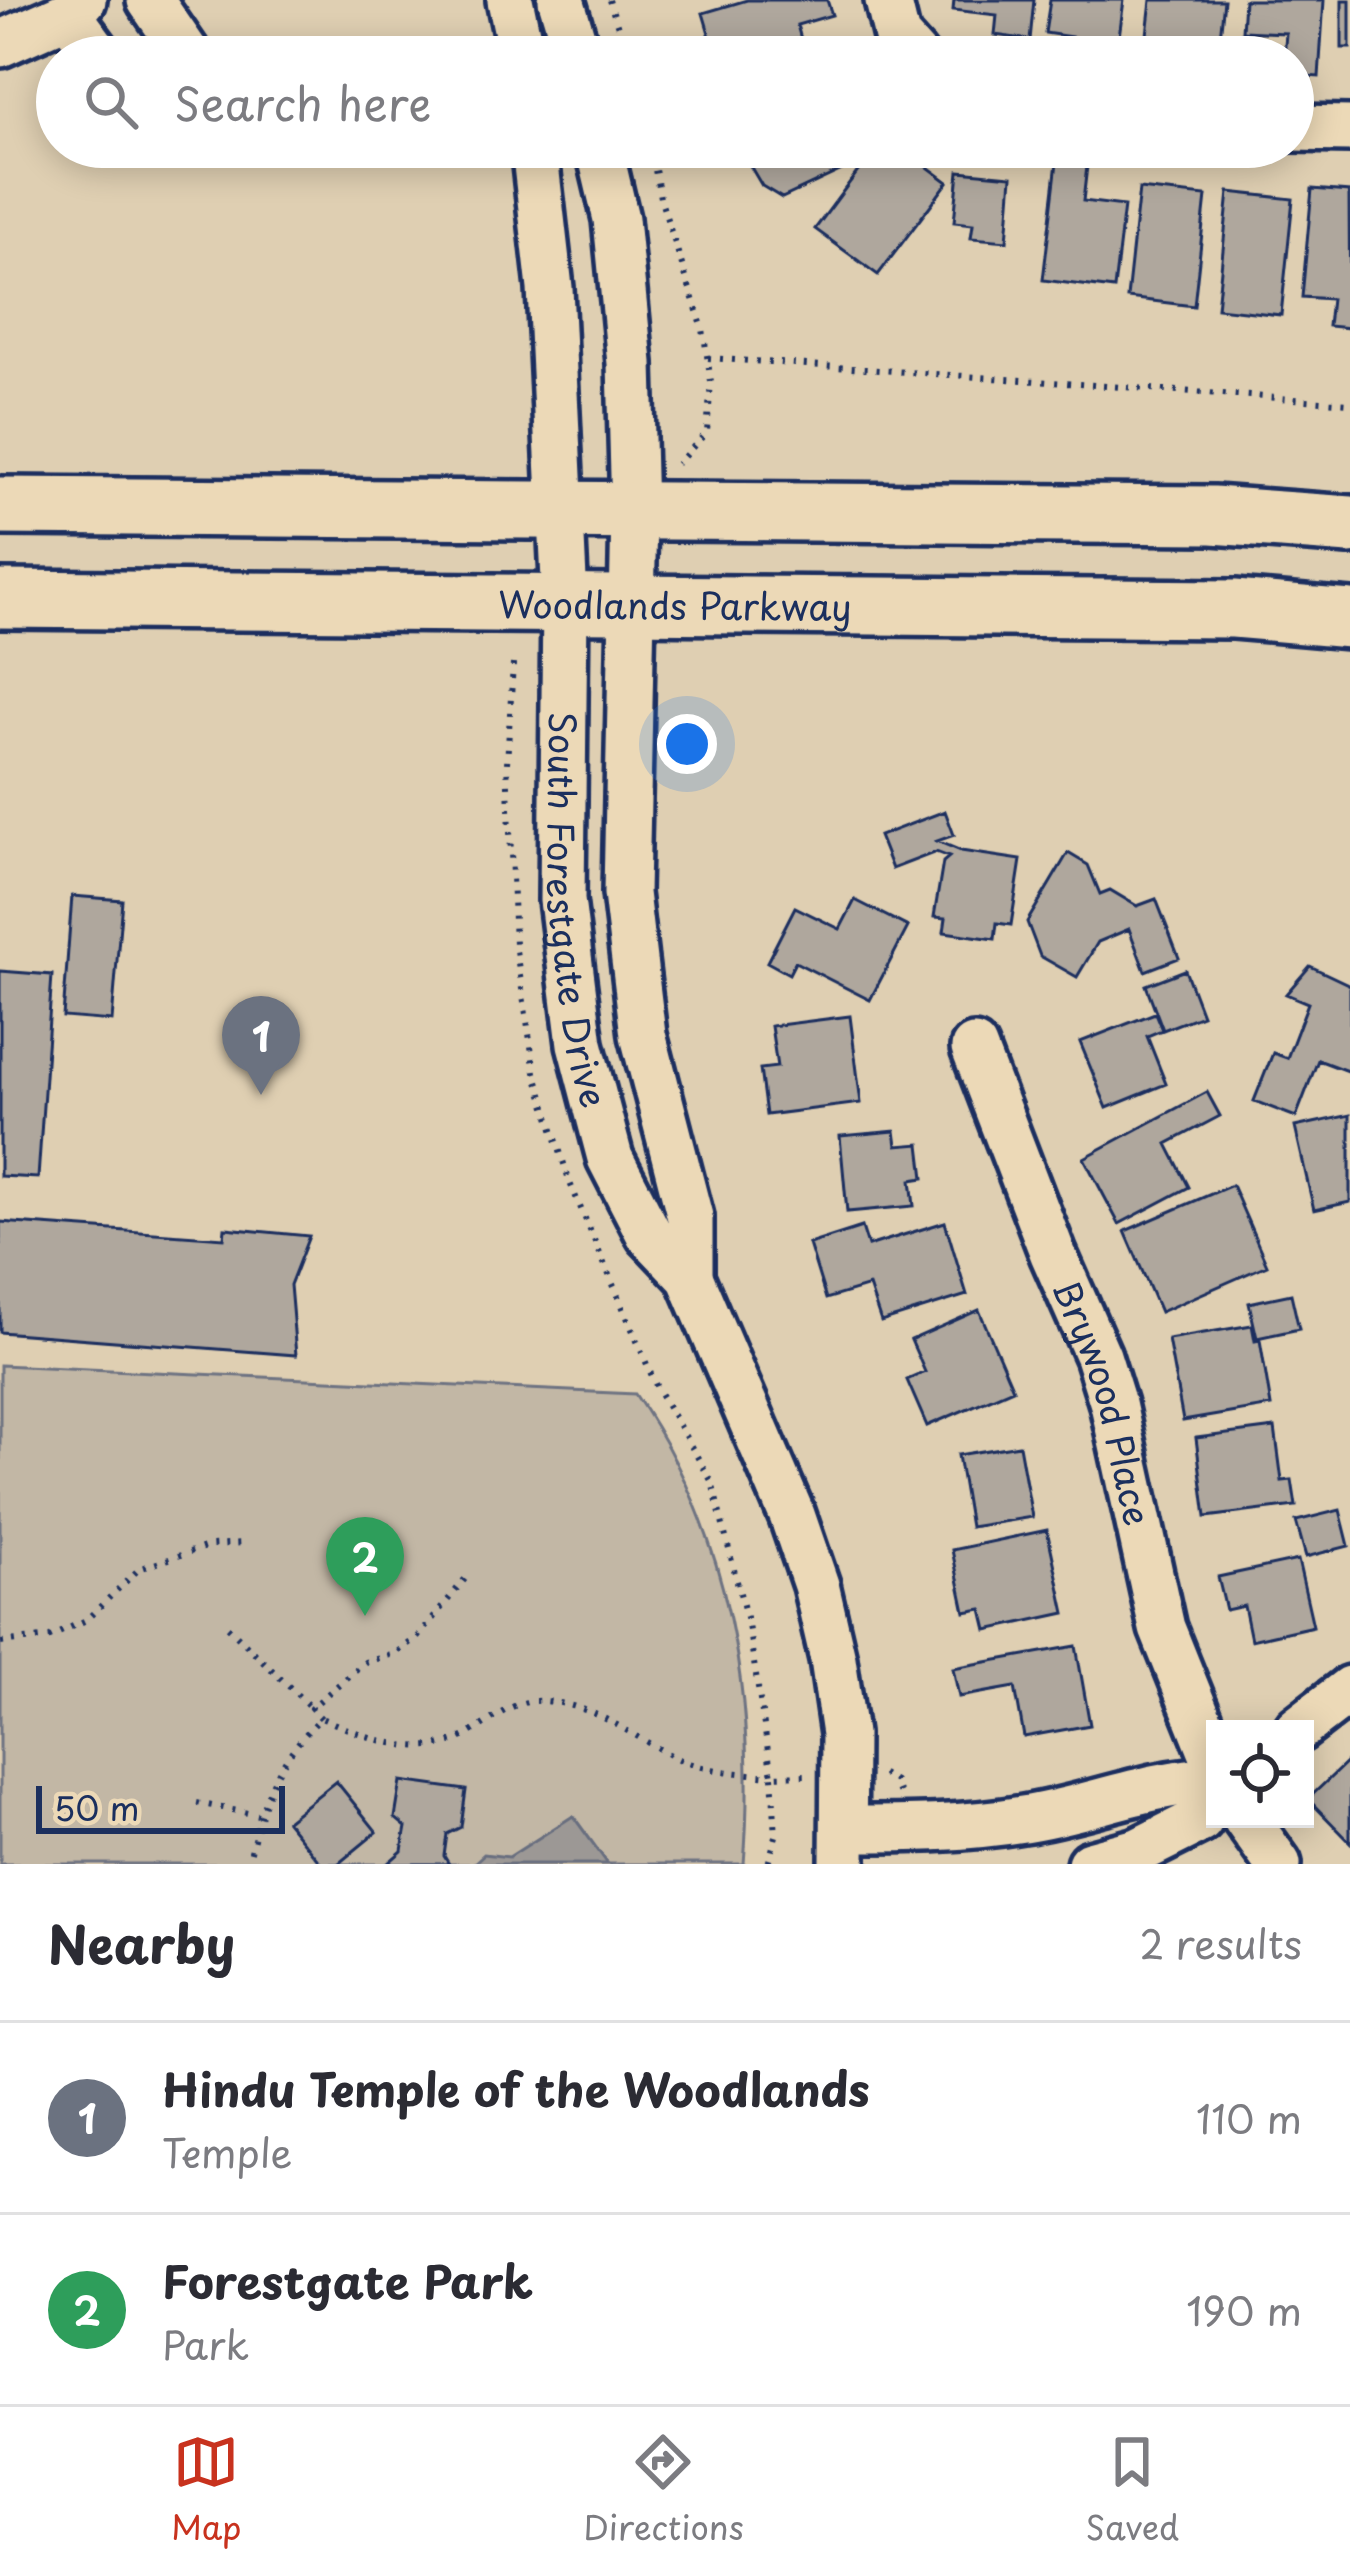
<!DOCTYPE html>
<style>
:root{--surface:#fff;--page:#f7f7f7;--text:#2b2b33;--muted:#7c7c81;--line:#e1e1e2;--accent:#c8321e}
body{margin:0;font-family:"Playpen Sans",sans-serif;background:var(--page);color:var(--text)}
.controls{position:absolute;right:36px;bottom:36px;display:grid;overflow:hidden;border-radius:0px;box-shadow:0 6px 30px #0003}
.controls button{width:108px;height:108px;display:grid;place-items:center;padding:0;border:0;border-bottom:3px solid var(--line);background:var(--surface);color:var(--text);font:60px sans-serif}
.scale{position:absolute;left:36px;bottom:30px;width:249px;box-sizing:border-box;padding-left:12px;border:6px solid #1b2f5e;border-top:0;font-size:33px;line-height:42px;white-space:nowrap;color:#1b2f5e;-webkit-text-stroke:9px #ecd9b7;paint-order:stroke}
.you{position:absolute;left:687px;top:744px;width:42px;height:42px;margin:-30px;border:9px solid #fff;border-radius:50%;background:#1a73e8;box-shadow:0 0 0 18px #1a73e833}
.badge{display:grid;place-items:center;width:78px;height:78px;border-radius:50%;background:var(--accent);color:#fff;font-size:39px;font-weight:700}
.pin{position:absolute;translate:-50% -99px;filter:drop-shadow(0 3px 6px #0008)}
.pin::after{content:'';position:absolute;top:63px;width:42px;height:36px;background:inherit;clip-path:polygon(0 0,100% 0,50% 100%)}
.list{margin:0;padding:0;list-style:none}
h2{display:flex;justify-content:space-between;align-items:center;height:156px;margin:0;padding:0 48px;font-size:51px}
h2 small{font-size:39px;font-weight:400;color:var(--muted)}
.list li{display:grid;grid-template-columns:78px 1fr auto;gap:36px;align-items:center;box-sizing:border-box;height:192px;padding:0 48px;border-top:3px solid var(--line)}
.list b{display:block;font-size:45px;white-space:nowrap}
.list p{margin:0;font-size:39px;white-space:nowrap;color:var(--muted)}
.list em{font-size:39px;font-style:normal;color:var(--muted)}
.icon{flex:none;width:66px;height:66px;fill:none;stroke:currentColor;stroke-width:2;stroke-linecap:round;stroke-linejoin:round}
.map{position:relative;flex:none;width:1350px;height:1864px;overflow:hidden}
.search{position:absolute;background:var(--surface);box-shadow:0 6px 30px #0003;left:36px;right:36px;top:36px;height:132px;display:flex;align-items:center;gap:30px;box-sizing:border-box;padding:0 42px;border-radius:66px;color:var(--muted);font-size:45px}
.sheet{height:540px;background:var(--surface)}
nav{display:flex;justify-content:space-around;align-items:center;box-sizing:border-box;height:168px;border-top:3px solid var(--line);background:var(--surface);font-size:33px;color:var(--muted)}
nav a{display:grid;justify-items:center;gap:6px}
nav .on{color:var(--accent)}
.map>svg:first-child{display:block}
</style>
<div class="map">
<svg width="1350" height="1864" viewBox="0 0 1350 1864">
<rect width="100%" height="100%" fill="#dfcfb2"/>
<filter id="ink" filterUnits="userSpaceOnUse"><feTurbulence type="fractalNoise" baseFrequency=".00833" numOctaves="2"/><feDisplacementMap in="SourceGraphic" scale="24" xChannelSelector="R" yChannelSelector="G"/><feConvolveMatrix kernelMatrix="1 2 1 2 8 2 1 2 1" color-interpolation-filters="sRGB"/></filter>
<g filter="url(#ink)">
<!-- green -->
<path fill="#c2b7a5" stroke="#6e7382" stroke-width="3" d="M0,1365L635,1394C730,1531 757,1700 744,1864H0Z"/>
<!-- water -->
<path fill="#9c9895" stroke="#686e7f" stroke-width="3" d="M573,1816L608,1864H473L484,1854L509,1857Z"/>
<!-- building -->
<path fill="#afa79d" stroke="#1b2f5e" stroke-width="3" d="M747,0H827L832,15L797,25L806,57H716L703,13Z
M954,0H1034L1030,40L995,35L997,15L953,10Z
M1050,0H1124L1118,44L1045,33Z
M1151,0H1224L1218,57H1180L1182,38L1147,35Z
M1244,0H1324L1319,77L1293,75V57H1284L1286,33L1242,31Z
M1342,0H1350V48H1342Z
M739,147H842L836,150L844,169L782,198L762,186Z
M876,147H901L948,182L878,275L815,229Z
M1057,162L1087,166L1083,201L1124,206L1114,289L1043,280Z
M959,171L1012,176L1007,241L971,238L973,224L954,222Z
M1139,189L1206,196L1194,306L1127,298Z
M1312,189L1349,192L1350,328L1328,326L1331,299L1302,297Z
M1229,192L1293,199L1281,315L1217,308Z
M945,811L954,835L937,841L961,851L1021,860L1011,925L997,923L995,939L944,932L946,918L934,917L943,862L949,857L936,852L892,869L879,836Z
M1068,853L1088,865L1100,894L1110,890L1137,906L1156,899L1179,958L1145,971L1129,929L1098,942L1077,977L1040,956L1027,922Z
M72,896L122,900L112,1021L63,1017Z
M855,900L908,927L870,1000L795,962L789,974L767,962L795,907L840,929Z
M1310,966L1350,985V1072L1318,1060L1296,1117L1254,1101L1273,1053L1287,1058L1308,1003L1286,994Z
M1185,970L1202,1015L1163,1030L1146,985Z
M0,971L52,975L38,1178L0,1176Z
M1155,1013L1162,1030L1147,1036L1166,1084L1107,1108L1080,1042Z
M850,1016L861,1103L766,1115L760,1069L777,1067L771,1026Z
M1207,1092L1220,1116L1167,1144L1189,1187L1119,1224L1084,1158Z
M1350,1115V1202L1314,1210L1295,1127Z
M895,1131L897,1146L920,1144L924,1178L911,1180L914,1206L847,1212L840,1136Z
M1232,1185L1267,1265L1160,1312L1125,1231Z
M0,1222L224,1238L225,1228L309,1236L290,1285L296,1355L0,1332Z
M945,1222L967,1295L881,1322L869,1286L826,1299L809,1244L862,1227L868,1246Z
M1291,1294L1299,1329L1257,1338L1249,1303Z
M979,1310L1013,1389L927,1426L907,1380L925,1372L911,1340Z
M1252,1325L1255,1341L1260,1340L1271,1406L1183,1421L1168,1339Z
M1275,1428L1282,1481L1292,1480L1296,1506L1206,1517L1196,1438Z
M1019,1445L1032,1517L970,1527L958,1455Z
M1340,1510L1349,1546L1306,1557L1296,1521Z
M1047,1530L1065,1613L987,1630L982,1609L965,1612L952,1550Z
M1298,1560L1313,1626L1251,1640L1244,1606L1226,1610L1218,1577Z
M1076,1646L1090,1725L1024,1737L1015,1687L959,1697L953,1668Z
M1350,1759V1842L1308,1799Z
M336,1781L377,1832L338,1864H321L286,1821Z
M401,1781L466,1790L461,1827L447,1834L444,1856L449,1864H387L402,1851L404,1838L406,1827L395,1818Z"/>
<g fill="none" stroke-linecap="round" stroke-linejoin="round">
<defs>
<g id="minor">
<path d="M150,0L189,57"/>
<path d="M510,0L522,57"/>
<path d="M561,0L578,57"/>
<path d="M888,0L897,37L915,57"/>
<path d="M68,14L100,57"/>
<path d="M0,44L68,14L83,0"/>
<path d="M1293,128L1350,129"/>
<path id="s1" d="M534,147L550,288L565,601L562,900L580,1044L610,1158L649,1234L690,1277L792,1515L816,1585L833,1659L844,1734L843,1864"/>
<path d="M599,147L616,219L630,363L634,513L626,893L643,1035L690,1217V1277"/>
<path id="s2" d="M974,1048L1053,1254L1098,1356L1113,1404L1162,1628L1215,1760"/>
<path d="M1298,1729L1350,1689"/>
<path d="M1246,1819L1278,1864"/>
<path d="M845,1829C905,1829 964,1829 1023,1819C1088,1809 1149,1782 1215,1780"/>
<path d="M1090,1864L1138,1851L1200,1820L1215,1794"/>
</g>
<g id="major">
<path d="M0,506L1213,515L1350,525"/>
<path id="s3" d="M0,599L1234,609L1350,619"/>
</g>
</defs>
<!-- minor casing -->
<use href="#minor" stroke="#1b2f5e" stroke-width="54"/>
<!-- major casing -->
<use href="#major" stroke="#1b2f5e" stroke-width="66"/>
<!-- path -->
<path stroke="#1b2f5e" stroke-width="6" stroke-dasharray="3 9" stroke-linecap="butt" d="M609,0L628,57
M651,147L660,198L703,329L711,382L707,432L677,464
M708,358L1350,403
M513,664L507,763L515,944L535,1072L570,1183L657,1388L712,1482L748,1625L772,1776L809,1775
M228,1627L311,1708
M1,1643L50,1637L86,1620L139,1569L211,1545L245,1543
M321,1718L311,1708L365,1662L394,1654L418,1637L469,1574
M882,1774L895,1781L900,1794
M197,1803L258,1815
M248,1864C263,1800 273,1765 321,1718C365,1736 416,1760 463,1737C492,1722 511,1698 546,1701C599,1706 635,1739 681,1760C709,1772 742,1773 772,1776L776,1836L768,1864"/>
<!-- minor -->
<use href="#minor" stroke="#ecd9b7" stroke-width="45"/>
<!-- major -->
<use href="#major" stroke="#ecd9b7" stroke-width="57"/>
</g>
</g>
<g text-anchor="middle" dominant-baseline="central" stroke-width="9" stroke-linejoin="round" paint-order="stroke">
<!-- street labels -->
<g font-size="36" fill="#1b2f5e" stroke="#ecd9b7">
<text stroke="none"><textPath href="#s3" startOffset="675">Woodlands Parkway</textPath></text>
<text stroke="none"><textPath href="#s1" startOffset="765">South Forestgate Drive</textPath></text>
<text stroke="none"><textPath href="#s2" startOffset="378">Brywood Place</textPath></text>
</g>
</g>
</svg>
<div class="controls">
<button><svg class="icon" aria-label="locate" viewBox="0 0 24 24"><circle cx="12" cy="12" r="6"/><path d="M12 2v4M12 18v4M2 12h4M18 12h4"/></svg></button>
</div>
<div class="scale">50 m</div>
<div class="you"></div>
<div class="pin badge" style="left:261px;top:1095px;background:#6b7280">1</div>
<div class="pin badge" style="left:365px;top:1616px;background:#2e9e5b">2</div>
<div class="search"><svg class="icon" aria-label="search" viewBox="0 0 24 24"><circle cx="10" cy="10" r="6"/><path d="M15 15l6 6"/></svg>Search here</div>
</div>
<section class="sheet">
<h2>Nearby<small>2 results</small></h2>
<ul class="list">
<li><span class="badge" style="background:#6b7280">1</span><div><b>Hindu Temple of the Woodlands</b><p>Temple</p></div><em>110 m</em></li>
<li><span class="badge" style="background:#2e9e5b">2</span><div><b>Forestgate Park</b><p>Park</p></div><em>190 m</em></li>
</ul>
</section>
<nav>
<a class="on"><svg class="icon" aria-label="map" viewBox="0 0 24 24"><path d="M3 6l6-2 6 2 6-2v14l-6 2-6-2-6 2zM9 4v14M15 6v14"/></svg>Map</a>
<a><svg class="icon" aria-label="directions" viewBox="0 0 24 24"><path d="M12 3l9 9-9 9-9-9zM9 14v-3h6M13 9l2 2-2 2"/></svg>Directions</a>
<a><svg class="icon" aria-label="saved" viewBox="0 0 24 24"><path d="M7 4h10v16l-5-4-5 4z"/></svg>Saved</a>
</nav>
